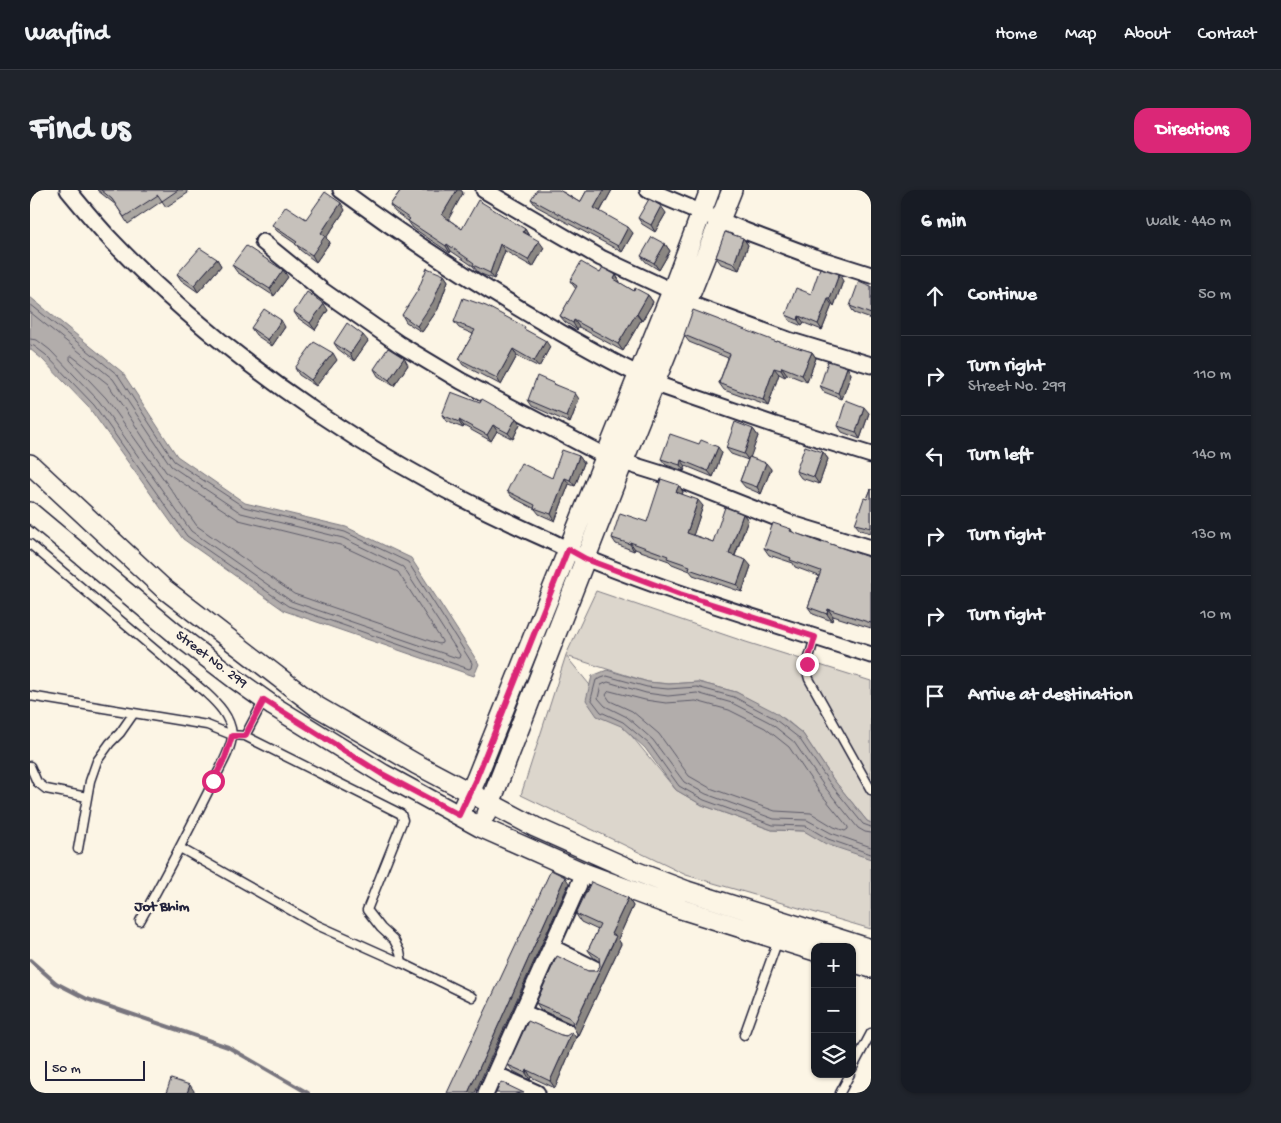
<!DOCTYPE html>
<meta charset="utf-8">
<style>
:root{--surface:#171b24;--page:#20242c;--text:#f1f3f6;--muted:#9ea1a6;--line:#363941;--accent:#db2777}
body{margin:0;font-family:"Gochi Hand",sans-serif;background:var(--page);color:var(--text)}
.controls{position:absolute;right:15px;bottom:15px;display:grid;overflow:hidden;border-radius:10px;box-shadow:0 1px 4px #0004}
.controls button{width:45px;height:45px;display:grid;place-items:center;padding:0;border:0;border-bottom:1px solid var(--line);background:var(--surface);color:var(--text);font:25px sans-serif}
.scale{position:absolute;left:15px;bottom:12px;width:100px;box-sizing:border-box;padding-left:5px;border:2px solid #22223b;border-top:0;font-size:14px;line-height:18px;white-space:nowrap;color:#22223b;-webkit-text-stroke:4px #fcf5e5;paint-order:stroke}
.stop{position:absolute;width:15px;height:15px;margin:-11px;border:4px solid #db2777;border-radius:50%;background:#fff}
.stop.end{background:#db2777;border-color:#fff;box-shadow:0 1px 5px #0008}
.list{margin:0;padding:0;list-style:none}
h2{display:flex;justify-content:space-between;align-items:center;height:65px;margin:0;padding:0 20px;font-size:21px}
h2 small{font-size:16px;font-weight:400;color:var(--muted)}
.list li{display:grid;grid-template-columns:32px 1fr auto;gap:15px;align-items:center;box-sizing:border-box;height:80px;padding:0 20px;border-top:1px solid var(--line)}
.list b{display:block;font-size:19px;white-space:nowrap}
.list p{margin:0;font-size:16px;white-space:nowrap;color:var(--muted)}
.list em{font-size:16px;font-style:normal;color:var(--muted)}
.icon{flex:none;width:28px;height:28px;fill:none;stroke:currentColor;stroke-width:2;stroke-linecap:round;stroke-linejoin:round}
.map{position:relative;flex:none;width:841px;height:903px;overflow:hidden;border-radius:15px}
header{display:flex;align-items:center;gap:30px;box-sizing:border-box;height:70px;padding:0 25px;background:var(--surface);border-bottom:1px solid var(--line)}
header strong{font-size:24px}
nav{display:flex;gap:28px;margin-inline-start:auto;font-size:18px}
.intro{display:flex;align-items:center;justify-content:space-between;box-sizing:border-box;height:120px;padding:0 30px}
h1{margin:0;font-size:35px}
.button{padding:12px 22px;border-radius:15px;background:var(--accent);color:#fff;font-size:18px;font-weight:700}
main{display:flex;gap:30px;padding:0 30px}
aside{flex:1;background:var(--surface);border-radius:15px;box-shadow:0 1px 4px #0004}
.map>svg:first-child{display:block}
</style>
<header>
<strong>Wayfind</strong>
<nav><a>Home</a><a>Map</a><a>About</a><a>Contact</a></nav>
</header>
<div class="intro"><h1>Find us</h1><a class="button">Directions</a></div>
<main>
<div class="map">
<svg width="841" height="903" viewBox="0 0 841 903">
<rect width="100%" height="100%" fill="#fcf5e5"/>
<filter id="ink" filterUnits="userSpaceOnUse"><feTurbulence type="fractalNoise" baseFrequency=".02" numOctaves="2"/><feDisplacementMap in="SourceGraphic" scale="10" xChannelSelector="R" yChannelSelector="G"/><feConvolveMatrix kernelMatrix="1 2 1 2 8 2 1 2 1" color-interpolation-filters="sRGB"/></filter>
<g filter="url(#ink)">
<!-- green -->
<path fill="#dcd6cc" stroke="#7f7c84" d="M566,401L716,452L841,491V633L837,631L803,589L773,544L755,529L706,502L668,492L639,494L618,492L536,466L646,600L672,615L742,640L774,641L841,667V739L656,685L491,605L536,465Z"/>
<!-- water -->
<path fill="#b2adab" stroke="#78757e" d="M0,107L92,182L147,266L215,313L316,337L381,368L449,474L444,486L255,421L153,349L60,219L12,169L0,159Z
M577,480L618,492L639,494L668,492L706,502L745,522L773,544L803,589L837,631L841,633V669L796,654L774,641L742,640L672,615L646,600L615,558L591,536L567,526L556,510L562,486Z"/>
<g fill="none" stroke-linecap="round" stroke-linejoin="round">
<!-- shore -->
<path stroke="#5c5a68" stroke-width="1" d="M0,114L88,185L144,271L214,317L315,342L378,372L442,473L441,478L439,479L258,416L157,346L64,215L16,165L4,156L0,155
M0,122L83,189L141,276L211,323L313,348L373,377L430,465L429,468H427L261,411L161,341L69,211L20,160L7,150L0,149
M42,166L78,194L136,282L209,330L310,355L368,382L412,451V453L409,454L264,404L167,336L76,208L40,170V168Z
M580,501L615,510L636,513L666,511L699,520L735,538L759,557L788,600L818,637V639L815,641L804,637L781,623L745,621L680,598L659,586L629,544L602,521L580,511L576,505L578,502Z
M841,637L833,634L799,592L769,548L742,527L704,507L667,497L638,499L617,497L577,486L566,490L561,509L571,522L593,532L619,554L649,596L674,610L743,635L776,636L798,649L841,664
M841,643L835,642L828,638L794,596L764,552L739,532L702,513L667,503L638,506L616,503L578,492L571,495L568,508L575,516L597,527L623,550L654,592L676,604L744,629L777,630L801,643L841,657"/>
<!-- stream -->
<path stroke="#78757e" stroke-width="4" d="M0,770L26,793L57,809L198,857L278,903"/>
<defs>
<path id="service" d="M0,354L176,503C188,514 200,526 202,544C203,558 187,583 181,596C158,642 135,687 110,731
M785,447L776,478L779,489L841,600
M0,506L177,535L202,545L215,546L371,624L373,630L337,720L351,738L364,750L370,762L372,773L442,807
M215,546L234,510
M0,576L7,592L16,599L57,607
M150,658L287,735L372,773
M48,659L60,591L67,571L80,553L90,543L104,523
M714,845L748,750
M822,879L841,843
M810,903L820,884"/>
<path id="minor" d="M38,0C52,17 66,34 81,50C202,177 356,278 516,349C530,355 544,364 558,369C651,407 746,434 841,465
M311,0C379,50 448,95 521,137C549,153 578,170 608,184
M454,0L571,68L642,101
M618,0L715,41L784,67L841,85
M233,52L293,101L369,154L431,191L575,266
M657,113L758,150L841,175
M626,194L745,235L841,265
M593,272L648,289L762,334L841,358
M521,757L567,780
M492,822L539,843
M465,884L507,903
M456,903L554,683"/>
<path id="tertiary" d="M0,274L133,398L286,516L386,574L505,637L602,680L657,701L841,759
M0,322L146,444L205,489L243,516L353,584L450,637L554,683L651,719L785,761
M434,615L446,589L642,101L680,0
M456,624L593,272L702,0
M822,772L841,778"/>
</defs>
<!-- service casing -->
<use href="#service" stroke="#22223b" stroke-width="11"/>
<!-- minor casing -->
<use href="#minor" stroke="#22223b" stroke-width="19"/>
<!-- tertiary casing -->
<use href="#tertiary" stroke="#22223b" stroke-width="22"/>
<!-- service -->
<use href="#service" stroke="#fcf5e5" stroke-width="8"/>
<!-- minor -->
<use href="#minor" stroke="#fcf5e5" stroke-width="15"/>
<!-- tertiary -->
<use href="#tertiary" stroke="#fcf5e5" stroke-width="19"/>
</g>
<!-- wall -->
<path fill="#aaa6a1" stroke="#22223b" d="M67,0H156L158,3L136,17L132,11L98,34L86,15Z
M371,0H431L433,3L418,29L432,39H495L499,46L514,58L503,77L475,61L464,89L451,84L448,82L443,76L421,61L420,63L383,38L378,31L365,22L360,15Z
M557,0H582L570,22L603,43L592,62L506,16L501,9L533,2L549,12L551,11Z
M315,20L296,48L300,52L286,72L270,60L266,54L247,41L242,35L276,29Z
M636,23L625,42L612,34L608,28Z
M713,48L718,55L709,80L691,74L686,67Z
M635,54L640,61L629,80L616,72L611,66Z
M187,69L191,76L168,102L151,90L147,84Z
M202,75L258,87L244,106L207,82Z
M570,83L586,85L590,92V93L604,101L618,105L623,112L612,131L611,130L593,161L549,137L547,140L535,132L530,126L546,99L540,91Z
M414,85L418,91L408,119L392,142L376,132L372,125Z
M813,91L804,116L802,115L792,140L774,133L772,136L760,131L756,125L781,104Z
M841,96V129L824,123L820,116Z
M298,120L285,140L268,128L264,122Z
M424,132L497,141L520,157L509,177L487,166L471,195L433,175L429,169L443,144L429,138Z
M255,137L242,156L226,145L221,138Z
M654,145L747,152L782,162L786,168L777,192L757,184L755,187L749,184L738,216L694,200L689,193L698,168L659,152Z
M338,151L324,171L308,159L304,153Z
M307,170L286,196L269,185L265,178Z
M378,175L364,196L348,186L344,179Z
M817,177L821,184L812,209L794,202L790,196Z
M523,193L525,195L549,209L540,233L502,216L498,210Z
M839,223L830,249L812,242L808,236Z
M412,225L490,234L483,249L467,241L461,251L434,236L433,238L416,231Z
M723,239L728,246L720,267L741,279L731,304L715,297L710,291L718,270L701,264L696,258Z
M793,262L798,269L789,294L771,288L766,281Z
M692,263L683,287L656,276L654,281L636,275L631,269Z
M549,266L554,273L545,296L539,294L525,331L509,324L505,319L482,307L477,301L522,288Z
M649,295L653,302L652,304L673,316L663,345L683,352L713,324L718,330L705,366L721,376L712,402L663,385L660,381L642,374L639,371L605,359L604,361L586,354L582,348L617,332Z
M841,299V343L830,340L825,334L837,309Z
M761,339L763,343L792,353L841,368V438L803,426L802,431L783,424L778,417L789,386L765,377L763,373L739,365L734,358Z
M598,708L603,716L588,749L591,754L548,845L542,834L511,820L506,813L558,781H566L570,776V772L564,768L558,760L568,740L551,732L546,724Z
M531,845L546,848L525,898L501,887L500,890L483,881L478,875Z"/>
<!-- shaded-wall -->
<path fill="#8b8783" stroke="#22223b" d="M427,0H431L433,3L417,32L412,25Z
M574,0H582L568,25L564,18Z
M311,13L315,20L296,48L300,52L286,72L282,65L291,43Z
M631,16L636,23L625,42L621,35Z
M598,37L603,43L592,62L588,56Z
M495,39L499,46L493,42Z
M713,48L718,55L709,80L704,74Z
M509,51L514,58L503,77L498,70Z
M417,54L421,61L420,63L416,56Z
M470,54L475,61L464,89L460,83Z
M635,54L640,61L629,80L624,73Z
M187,69L191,76L168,102L164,95Z
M253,80L258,87L244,106L240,99Z
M809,84L813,91L804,116L800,109Z
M414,85L418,91L408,119L392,142L387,136Z
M586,85L590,92L588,96L584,89Z
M618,105L623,112L612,131L607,124Z
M798,109L802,115L792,140L788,134Z
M294,114L298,120L285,140L280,133Z
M606,124L611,130L593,161L588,154Z
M769,126L774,133L772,136L768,130Z
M251,130L255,137L242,156L238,150Z
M544,130L549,137L547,140L543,133Z
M333,145L338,151L324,171L320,164Z
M516,151L520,157L509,177L504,171Z
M483,159L487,166L471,195L467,188Z
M782,162L786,168L777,192L772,185Z
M303,163L307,170L286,196L281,190Z
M374,168L378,175L364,196L359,190Z
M752,177L757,184L755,187L751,180Z
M817,177L821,184L812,209L808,203Z
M744,178L749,184L738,216L733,210Z
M545,203L549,209L540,233L536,226Z
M834,217L839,223L830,249L826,242Z
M486,228L490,234L483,249L478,243Z
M429,230L434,236L433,238L429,232Z
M463,235L467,241L461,251L457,245Z
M723,239L728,246L719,271L714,264Z
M688,257L692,263L683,287L678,281Z
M793,262L798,269L789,294L784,287Z
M549,266L554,273L545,296L540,290Z
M651,270L656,276L654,281L650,275Z
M736,273L741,279L731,304L727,297Z
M535,288L539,294L525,331L521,324Z
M649,295L653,302L650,308L646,302Z
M668,310L673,316L662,349L657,343Z
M713,324L718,330L703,370L699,364Z
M600,352L605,359L604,361L600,354Z
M716,370L721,376L712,402L707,395Z
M798,419L803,426L802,431L797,424Z
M535,687L539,693L445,903H438Z
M598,708L603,716L588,749L591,754L548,845L543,837L585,749L581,744Z
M542,842L546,848L525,898L520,891Z
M497,880L501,887L500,890L496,883Z
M160,895L164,901V903H157Z"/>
<!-- building -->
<path fill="#c6c1bb" stroke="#22223b" d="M71,0H148L132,11L128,5L94,27L82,9Z
M371,0H427L412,25L432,39L448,10L495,39L493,42L509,51L498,70L470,54L460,83L443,75L444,73L417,54L416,56L378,31L380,29L360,15Z
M507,0H529L549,12L551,11L557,0H574L564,18L598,37L588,56L501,9Z
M295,2L311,13L291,43L295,46L282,65L265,54L267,52L242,35L256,16L276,29Z
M619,9L631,16L621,35L608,28Z
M695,42L713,48L704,74L686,67Z
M622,47L635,54L624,73L611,66Z
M216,56L253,80L240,99L202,75Z
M170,58L187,69L164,95L147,84Z
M551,72L570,83L573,78L586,85L584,89L604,101L605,98L618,105L607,124H606L588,154L544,130L543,133L530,126L547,96L540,91Z
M397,78L414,85L403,112L387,136L372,125L388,100Z
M790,78L809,84L800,109H798L788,134L769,126L768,130L756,125L766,98L781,104Z
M829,91L841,96V124L820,116Z
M277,102L294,114L280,133L264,122Z
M433,108L456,116L495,137L494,139L516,151L504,171L483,159L467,188L429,169L445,140L424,132Z
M234,119L251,130L238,150L221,138Z
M663,120L747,152V151L782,162L772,185L752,177L751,180L744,178L733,210L689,193L700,164L654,145Z
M317,133L333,145L320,164L304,153Z
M284,152L303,163L281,190L265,178Z
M358,158L374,168L359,190L344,179Z
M798,171L817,177L808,203L790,196Z
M507,186L523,193V194L545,203L536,226L498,210Z
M421,202L450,213L452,209L486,228L478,243L463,235L457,245L429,230V232L412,225Z
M816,210L834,217L826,242L808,236Z
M705,232L723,239L714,264L696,258Z
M640,244L669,254L671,250L688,257L678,281L651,270L650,275L631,269Z
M775,256L793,262L784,287L766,281Z
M532,260L549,266L540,290L535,288L521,324L504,318L505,315L477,301L491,273L522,288Z
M719,267L736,273L727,297L710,291Z
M631,289L649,295L646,302L668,310L657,343L683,352L695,317L713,324L699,364L716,370L707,395L659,379L660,376L637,368L638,366L600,352V354L582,348L590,323L617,332Z
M841,299V338L825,334L834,308L837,309Z
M743,333L761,339L760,341L792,353V351L841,368V433L798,419L797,424L778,417L791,381L760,370L761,368L734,358Z
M521,680L535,687L438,903H417Z
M561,692L598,708L581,744L586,746L543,837L542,830L538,827L506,813L527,766L558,781H566L570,776L569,767L558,760L570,735L546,724Z
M498,831L531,845L536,846L542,842L520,891L497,880L496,883L478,875Z
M141,889L160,895L157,903H136Z
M471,892L494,903H466Z"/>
</g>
<g fill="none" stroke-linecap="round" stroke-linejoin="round" filter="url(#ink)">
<!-- route -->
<path stroke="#db2777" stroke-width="6" d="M183,591L195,568L202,546H215L234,510L352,584L429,625L446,589L538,359L556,369L650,404L785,447L777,474"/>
</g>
<g text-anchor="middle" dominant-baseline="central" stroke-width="5" stroke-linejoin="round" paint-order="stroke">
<!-- street labels -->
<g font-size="14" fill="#22223b" stroke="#fcf5e5">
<text transform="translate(181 470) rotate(37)">Street No. 299</text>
</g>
<!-- neighbourhood labels -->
<g font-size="15" font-weight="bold" fill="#22223b" stroke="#fcf5e5">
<text x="132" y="717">Jot Bhim</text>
</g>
</g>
</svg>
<div class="controls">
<button>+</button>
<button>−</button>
<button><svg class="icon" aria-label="layers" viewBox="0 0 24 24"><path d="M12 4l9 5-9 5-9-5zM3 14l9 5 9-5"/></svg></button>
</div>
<div class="scale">50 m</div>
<div class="stop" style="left:183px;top:591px"></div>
<div class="stop end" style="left:777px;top:474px"></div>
</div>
<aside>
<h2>6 min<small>Walk · 440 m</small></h2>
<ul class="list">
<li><svg class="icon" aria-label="ahead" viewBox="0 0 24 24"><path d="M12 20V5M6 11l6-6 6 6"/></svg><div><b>Continue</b></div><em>50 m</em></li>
<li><svg class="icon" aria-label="right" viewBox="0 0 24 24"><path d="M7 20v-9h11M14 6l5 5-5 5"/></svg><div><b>Turn right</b><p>Street No. 299</p></div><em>110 m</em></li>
<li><svg class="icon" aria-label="left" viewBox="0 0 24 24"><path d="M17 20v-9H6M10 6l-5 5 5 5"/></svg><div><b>Turn left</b></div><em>140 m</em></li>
<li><svg class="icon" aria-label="right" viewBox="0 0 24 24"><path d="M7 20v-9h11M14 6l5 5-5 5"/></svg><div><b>Turn right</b></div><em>130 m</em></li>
<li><svg class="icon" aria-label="right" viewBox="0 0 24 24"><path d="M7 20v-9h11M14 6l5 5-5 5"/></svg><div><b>Turn right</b></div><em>10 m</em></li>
<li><svg class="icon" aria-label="arrive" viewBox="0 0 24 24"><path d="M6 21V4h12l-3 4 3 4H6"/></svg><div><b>Arrive at destination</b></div></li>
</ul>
</aside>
</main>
